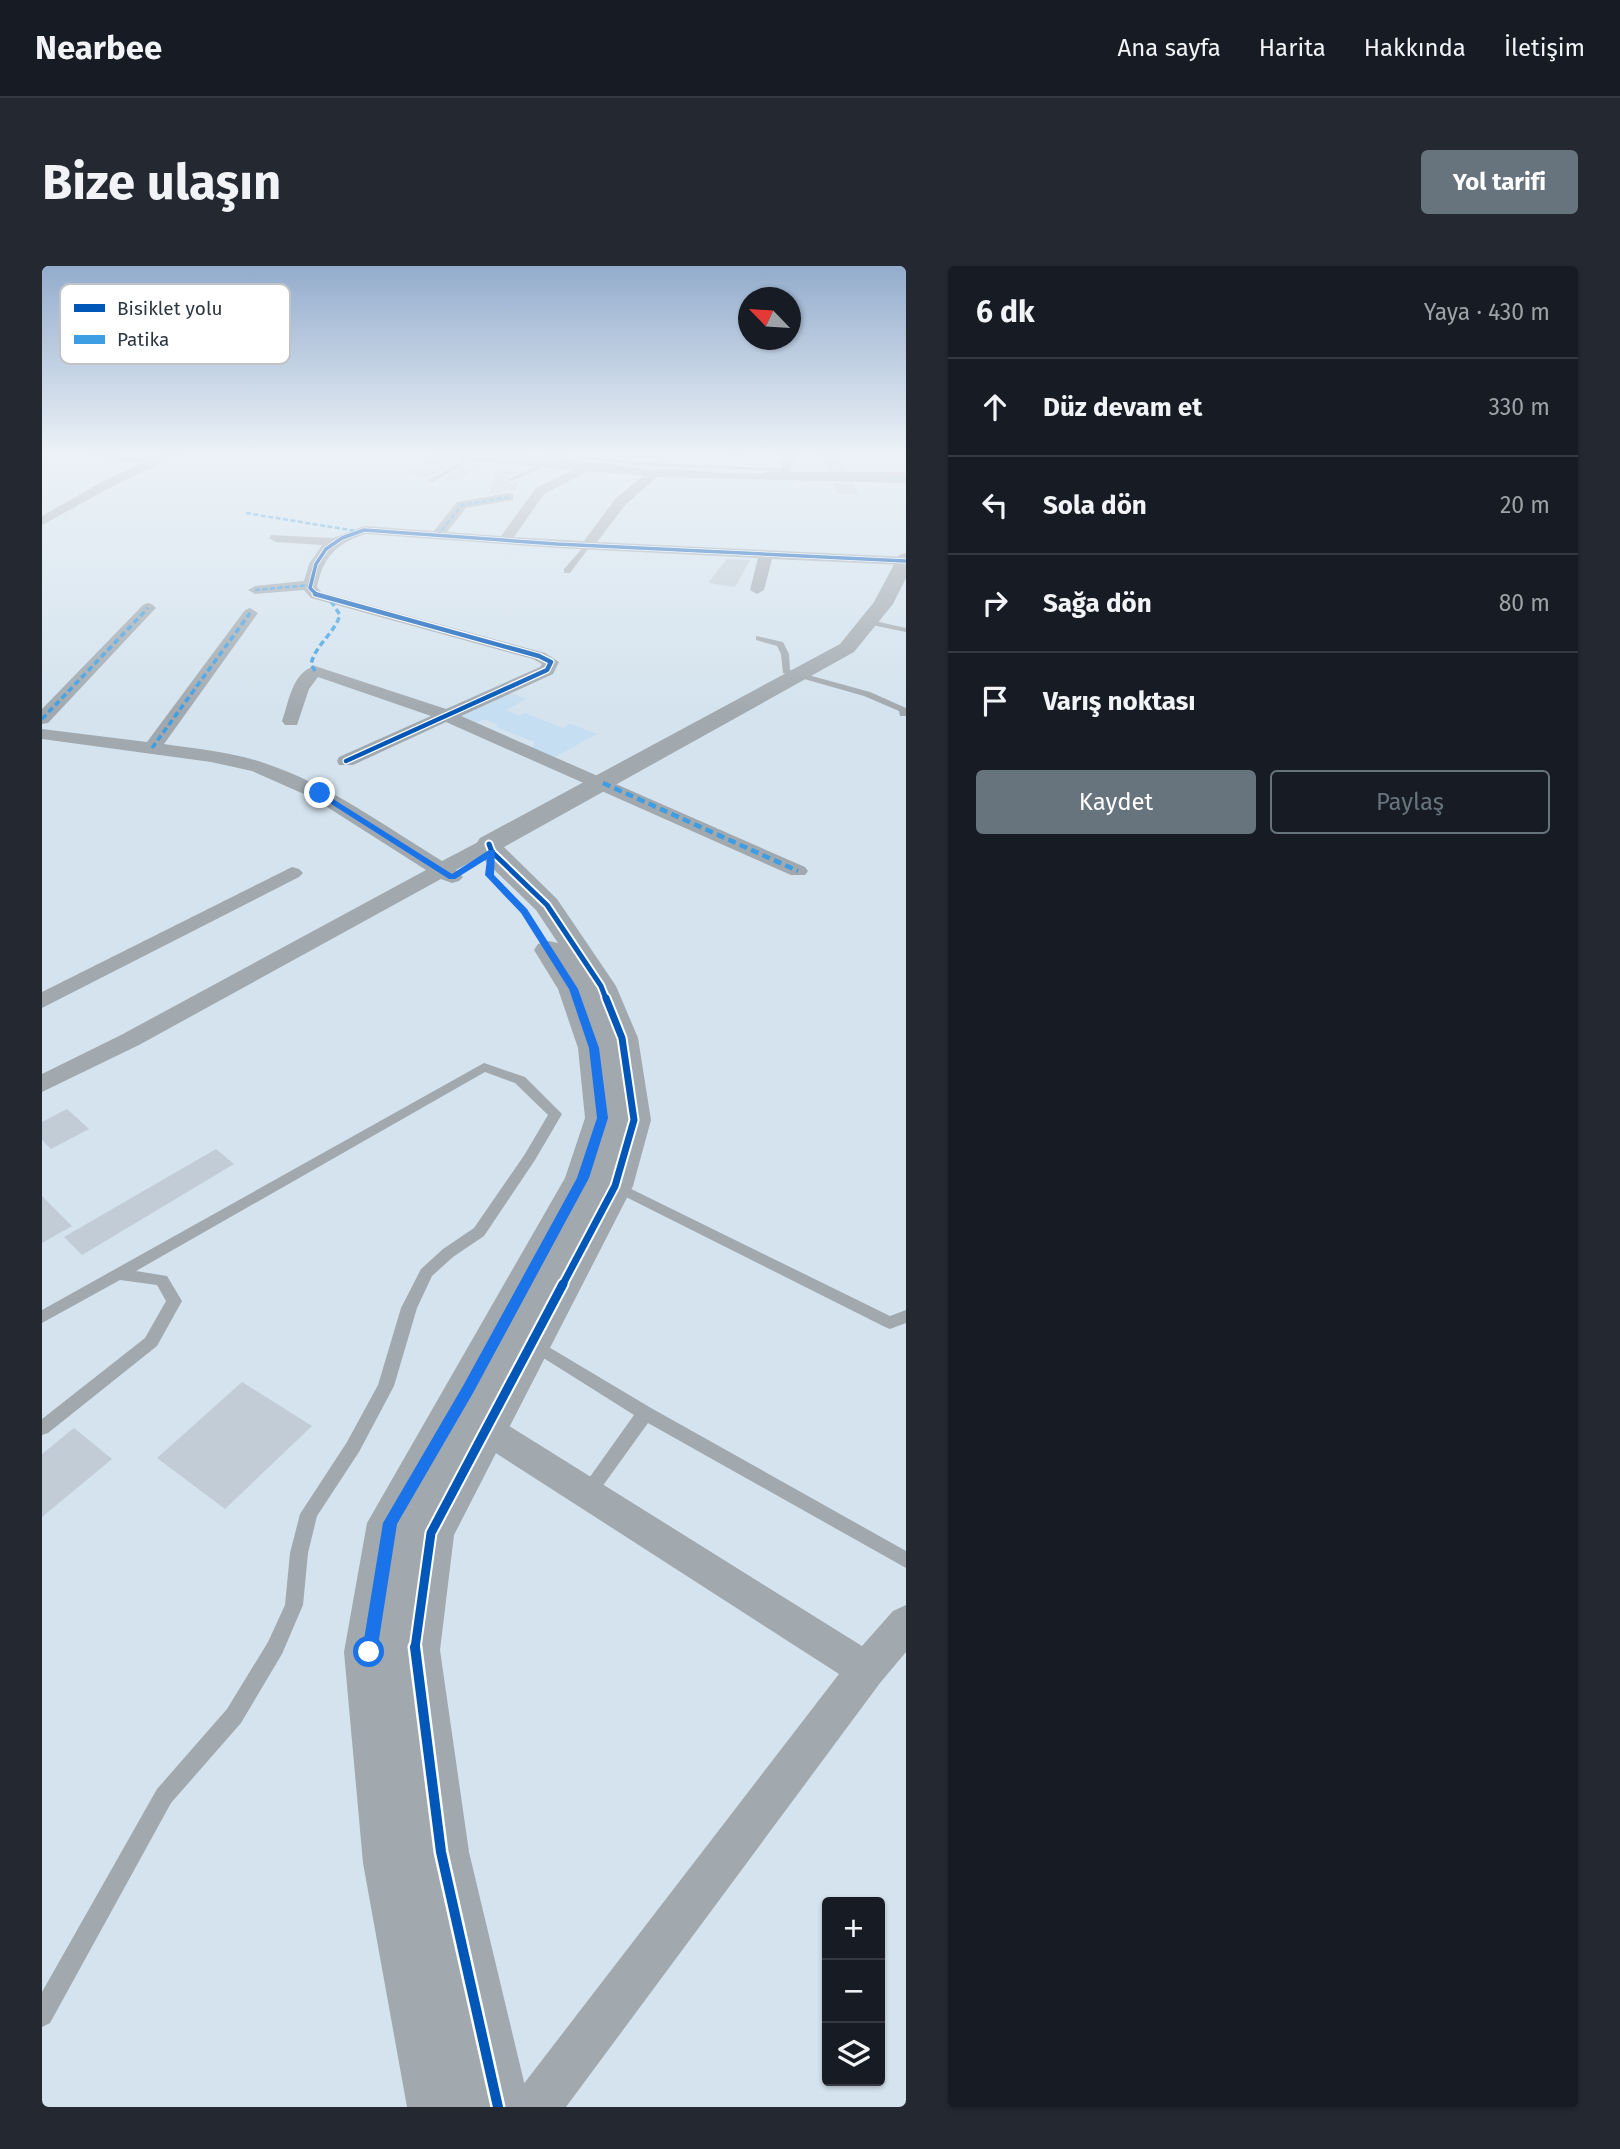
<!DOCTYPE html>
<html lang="tr">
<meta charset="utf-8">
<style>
:root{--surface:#171b24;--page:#242831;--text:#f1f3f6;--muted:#9ea1a6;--line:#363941;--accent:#67737d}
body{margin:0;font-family:"Fira Sans",sans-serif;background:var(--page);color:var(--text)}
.controls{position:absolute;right:21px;bottom:21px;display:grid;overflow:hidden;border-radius:7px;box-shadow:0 2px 5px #0004}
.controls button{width:63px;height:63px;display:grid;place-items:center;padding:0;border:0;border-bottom:2px solid var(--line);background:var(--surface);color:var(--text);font:35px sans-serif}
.compass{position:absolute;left:696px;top:21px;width:63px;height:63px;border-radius:50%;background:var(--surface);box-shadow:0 2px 5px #0004;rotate:295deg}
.stop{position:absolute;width:21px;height:21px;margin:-16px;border:5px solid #1a73e8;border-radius:50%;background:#fff}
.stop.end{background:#1a73e8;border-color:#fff;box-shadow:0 2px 7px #0008}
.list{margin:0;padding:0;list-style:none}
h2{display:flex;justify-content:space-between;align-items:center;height:91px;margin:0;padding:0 28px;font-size:30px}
h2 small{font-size:23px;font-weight:400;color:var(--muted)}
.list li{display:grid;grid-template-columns:46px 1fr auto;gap:21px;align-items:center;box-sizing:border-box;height:98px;padding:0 28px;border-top:2px solid var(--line)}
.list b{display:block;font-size:26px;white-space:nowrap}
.list em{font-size:23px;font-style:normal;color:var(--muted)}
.actions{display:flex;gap:14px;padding:21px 28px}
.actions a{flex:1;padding:16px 0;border:2px solid var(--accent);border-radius:7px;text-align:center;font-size:24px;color:var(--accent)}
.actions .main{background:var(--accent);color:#fff}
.icon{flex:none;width:38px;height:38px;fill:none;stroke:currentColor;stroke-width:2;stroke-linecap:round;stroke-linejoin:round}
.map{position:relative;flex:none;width:864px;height:1841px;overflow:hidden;border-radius:7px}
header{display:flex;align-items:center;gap:42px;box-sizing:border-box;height:98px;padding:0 35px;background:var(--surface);border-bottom:2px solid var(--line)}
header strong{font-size:33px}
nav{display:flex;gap:38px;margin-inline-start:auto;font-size:24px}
.intro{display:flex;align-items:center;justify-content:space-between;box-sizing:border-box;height:168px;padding:0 42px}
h1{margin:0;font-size:49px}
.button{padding:18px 32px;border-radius:7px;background:var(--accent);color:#fff;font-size:24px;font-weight:700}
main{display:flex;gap:42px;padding:0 42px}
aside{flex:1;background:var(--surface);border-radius:7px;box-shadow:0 2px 5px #0004}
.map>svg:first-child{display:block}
</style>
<header>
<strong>Nearbee</strong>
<nav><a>Ana sayfa</a><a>Harita</a><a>Hakkında</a><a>İletişim</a></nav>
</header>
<div class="intro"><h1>Bize ulaşın</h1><a class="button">Yol tarifi</a></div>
<main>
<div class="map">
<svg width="864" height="1841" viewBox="0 0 864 1841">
<rect width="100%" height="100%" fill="#d4e3ee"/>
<!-- built -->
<path fill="#c5def1" d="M464,425L484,433L464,444L478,450L483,447L521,462L528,458L555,468L511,492L489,483L493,476L454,461L456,459L443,453L430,459L410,451Z"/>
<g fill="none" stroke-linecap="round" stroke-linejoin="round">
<!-- stream -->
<path stroke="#b39fa2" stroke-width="3.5" d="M453,188L581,201
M617,204L668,207
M722,208H862"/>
</g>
<!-- building -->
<path fill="#c1ccd6" d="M778,188H798L806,206H785Z
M388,191L414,196L387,211L362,208Z
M430,197L437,198L418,215L401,213Z
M455,203L474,207L462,213L469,218L476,215L473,226L467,224L447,228Z
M791,218H812L816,229L795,228Z
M685,293L708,294L693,321L666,317Z
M25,843L47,863L9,883L0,874V856Z
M174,883L192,898L40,989L22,971Z
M0,930L30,960L0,977Z
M200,1116L270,1160L183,1243L115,1192Z
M32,1162L70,1193L0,1251V1188Z"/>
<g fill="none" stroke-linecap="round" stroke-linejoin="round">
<!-- service -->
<path fill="#a1a9af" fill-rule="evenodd" d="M434,188L436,191L390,216L385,215Z
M496,188L618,197L747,203L744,205L618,201Z
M691,188H698L695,190Z
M508,194L510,197L470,215L465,214Z
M544,278L549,279L528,307H522V303Z
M828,354L864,362V366L825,358L824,356Z
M714,370L741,376L747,388L748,404L828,426L864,442V450H858L857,445L822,430L741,407L739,388L735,380L714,374Z
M442,797L483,811L520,848L493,894L442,970L411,991L390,1010L375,1042L352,1120L317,1186L275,1250L266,1287L261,1339L240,1388L199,1457L129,1537L8,1757L0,1761V1726L115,1523L185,1443L226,1376L243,1339L248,1287L258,1248L305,1176L336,1119L359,1042L379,1003L401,983L432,962L483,888L506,849L473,817L443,806L94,1005L125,1010L140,1035L115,1080L6,1167L0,1169V1153L103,1072L124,1035L115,1019L78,1014L0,1057V1044Z
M573,915L848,1050L864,1044V1057L848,1063L843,1061L568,923L566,920Z
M490,1071L609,1142L864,1285V1302L606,1157L552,1232L546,1235L540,1232L537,1227L540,1222L592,1149L484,1081L482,1077L484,1073Z"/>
<!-- minor -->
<path fill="#a1a9af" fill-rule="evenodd" d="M44,188L114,192L123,188H138L75,218L0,259V250L67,212L101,197L50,192Z
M393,188H435L641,206L740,208L738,205L742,188H754L747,208L864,209V217L615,211L584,238L555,276L864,291L863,299L730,293L722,324L715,328L708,324L716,292L515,282L323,268C294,278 281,291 275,321L279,326L503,387L517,396L511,408L419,450L763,601L766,605L763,609H749L404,456L311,499H297L295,495L297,491L389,450L276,411L267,423L255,459H243L240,455C247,436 250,406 273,400L404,443L498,401L500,398L491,393L269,332L262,324L213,328L206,324L213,320L262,315L267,298L280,279L234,276L227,272L229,269L291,272L322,260L392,265L415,236L467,227L471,228V234L424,242L405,266L459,270L494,222L531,204L399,192ZM546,205L601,210L574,232L542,275L472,271L502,228Z
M106,337L111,339L114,342L111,345L6,457L0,458V443L101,339Z
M208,342L216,347L122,478C155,483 190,486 222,497C286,518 343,560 400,595L440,574H454L457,578L454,582L414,604L421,611L417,615L410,617L399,613L97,779L0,826V808L79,769L384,604L271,532L210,505L169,496L0,473V463L105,476L203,344Z
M250,601L257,603L261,607L257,611L0,742V726Z
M444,1149L456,1153L820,1380L851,1345L864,1339V1386L838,1417L524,1841H470L477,1824L797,1408L432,1173L427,1163L432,1153Z"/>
<!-- tertiary -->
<path fill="#a1a9af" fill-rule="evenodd" d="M864,287V312L851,338L812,386L462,581L515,633L574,720L596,772L609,854L591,920L412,1269L398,1384L427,1586L488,1841H365L321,1597L302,1386L325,1257L523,912L543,852L536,782L516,723L492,684L496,678L507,675L516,677L494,644L440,592L434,578L438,572L798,378L832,336L857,289Z"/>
<!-- quiet-far2 -->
<path stroke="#3d9ee3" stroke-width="2.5" stroke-dasharray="5 2.5" stroke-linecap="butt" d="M204,247L314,265
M395,270L420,239L467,231
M213,324L269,319"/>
<!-- quiet-far1 -->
<path stroke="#3d9ee3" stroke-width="3.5" stroke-dasharray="6 3.5" stroke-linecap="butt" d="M273,405L269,398C274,378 292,368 298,349L287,332
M0,453L106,342
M110,482L208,347"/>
<!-- quiet -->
<path stroke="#3d9ee3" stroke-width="4.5" stroke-dasharray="8 4.5" stroke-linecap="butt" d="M561,517L756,605"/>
<defs>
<path id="cycleway-far5" d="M275,329L268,322L274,298L284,283L300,272L322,264L515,278L863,295"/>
<path id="cycleway-far4" d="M273,328L497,390L509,396L505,404L304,495"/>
<path id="cycleway-far3" d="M447,578L450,586L505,639L559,720L564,733"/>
<path id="cycleway-far2" d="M520,1020L573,920L592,854L580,772L564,732"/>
<path id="cycleway-far1" d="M373,1382L389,1267L521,1018"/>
<path id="cycleway" d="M373,1381L399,1586L456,1841"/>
</defs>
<!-- cycleway-far5 casing -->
<use href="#cycleway-far5" stroke="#fff" stroke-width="5"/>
<!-- cycleway-far4 casing -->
<use href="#cycleway-far4" stroke="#fff" stroke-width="7"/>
<!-- cycleway-far3 casing -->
<use href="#cycleway-far3" stroke="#fff" stroke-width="9"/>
<!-- cycleway-far2 casing -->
<use href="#cycleway-far2" stroke="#fff" stroke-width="11"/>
<!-- cycleway-far1 casing -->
<use href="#cycleway-far1" stroke="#fff" stroke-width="13"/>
<!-- cycleway casing -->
<use href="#cycleway" stroke="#fff" stroke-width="15"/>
<!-- cycleway-far5 -->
<use href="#cycleway-far5" stroke="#0057b8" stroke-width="3.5"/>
<!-- cycleway-far4 -->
<use href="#cycleway-far4" stroke="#0057b8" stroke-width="4.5"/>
<!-- cycleway-far3 -->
<use href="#cycleway-far3" stroke="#0057b8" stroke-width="5"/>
<!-- cycleway-far2 -->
<use href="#cycleway-far2" stroke="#0057b8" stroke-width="7"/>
<!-- cycleway-far1 -->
<use href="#cycleway-far1" stroke="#0057b8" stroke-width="9"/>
<!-- cycleway -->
<use href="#cycleway" stroke="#0057b8" stroke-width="10"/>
</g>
<!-- sky -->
<linearGradient id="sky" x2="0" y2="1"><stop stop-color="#93accc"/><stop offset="0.42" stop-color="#ecf2f7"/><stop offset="1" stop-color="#ecf2f7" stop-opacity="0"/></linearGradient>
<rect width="864" height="446" fill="url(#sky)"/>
<!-- route -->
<path fill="#1a73e8" d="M275,526H280L410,608L447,584H453L452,609L485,643L536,723L557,782L566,852L547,912L431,1127L355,1258L335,1386L333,1391L327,1393L322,1391L320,1386L341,1257L421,1120L535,912L555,852L547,782L527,723L479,647L443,609L445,593L413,613H407L275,529Z"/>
<!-- legend -->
<rect x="18" y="18" width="230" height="80" rx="10" fill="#fff" stroke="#c0c3c6" stroke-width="2"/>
<rect x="32" y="38" width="31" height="8" fill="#0057b8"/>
<rect x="32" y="69" width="31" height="9" fill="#3d9ee3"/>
<g font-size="19" fill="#2d3740">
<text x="75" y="49">Bisiklet yolu</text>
<text x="75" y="80">Patika</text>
</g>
</svg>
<div class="controls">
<button>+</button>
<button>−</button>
<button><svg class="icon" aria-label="layers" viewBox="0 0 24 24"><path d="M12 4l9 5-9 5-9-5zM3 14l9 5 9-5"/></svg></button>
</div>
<svg class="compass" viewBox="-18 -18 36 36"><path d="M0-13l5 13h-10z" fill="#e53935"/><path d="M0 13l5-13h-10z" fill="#9ea1a6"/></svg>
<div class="stop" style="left:327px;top:1386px"></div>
<div class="stop end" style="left:278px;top:527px"></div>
</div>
<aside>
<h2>6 dk<small>Yaya · 430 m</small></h2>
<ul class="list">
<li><svg class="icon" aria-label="ahead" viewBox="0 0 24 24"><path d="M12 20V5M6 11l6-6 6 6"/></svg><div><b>Düz devam et</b></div><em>330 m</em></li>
<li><svg class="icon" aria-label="left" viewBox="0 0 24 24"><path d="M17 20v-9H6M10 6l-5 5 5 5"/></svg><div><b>Sola dön</b></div><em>20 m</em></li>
<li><svg class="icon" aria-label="right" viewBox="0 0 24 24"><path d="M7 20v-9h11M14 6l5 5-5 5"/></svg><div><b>Sağa dön</b></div><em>80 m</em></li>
<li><svg class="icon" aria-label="arrive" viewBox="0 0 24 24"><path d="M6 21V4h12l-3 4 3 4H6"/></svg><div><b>Varış noktası</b></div></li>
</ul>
<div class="actions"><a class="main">Kaydet</a><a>Paylaş</a></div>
</aside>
</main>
